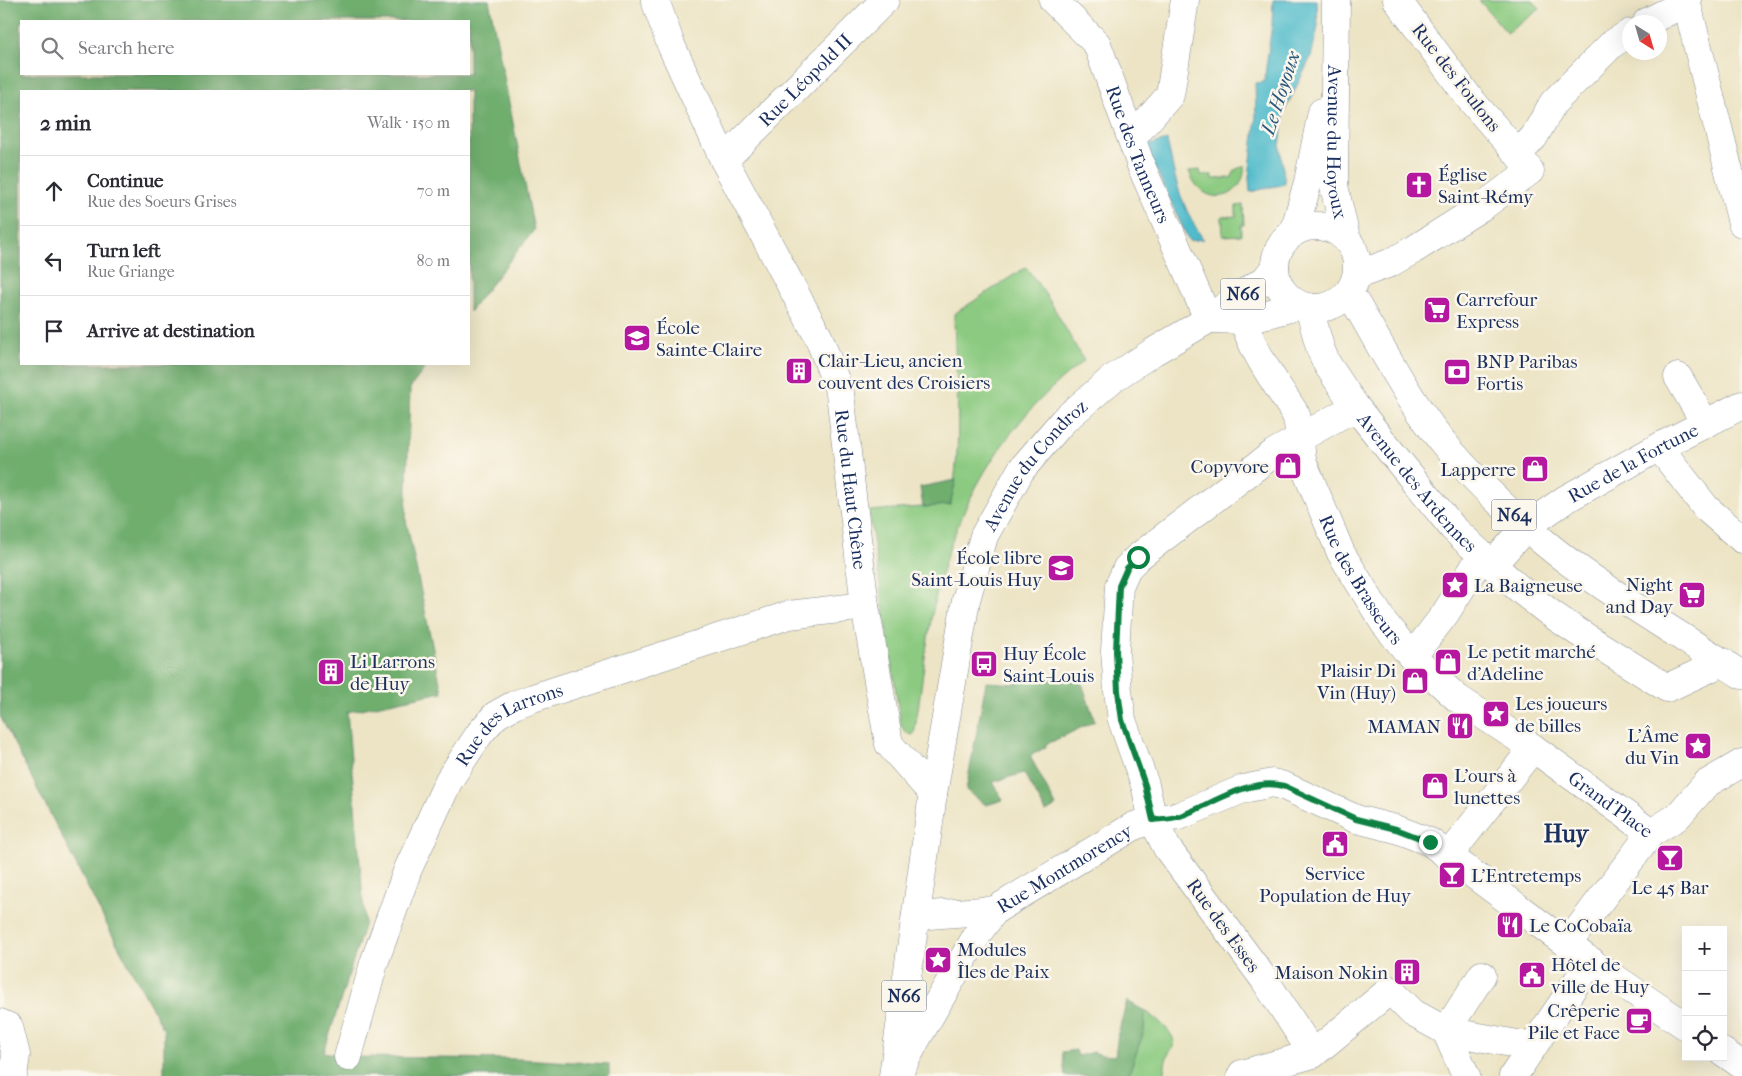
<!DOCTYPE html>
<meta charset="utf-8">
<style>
:root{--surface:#fff;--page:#f7f7f7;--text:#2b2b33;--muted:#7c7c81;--line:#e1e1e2}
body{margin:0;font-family:"IM FELL French Canon",serif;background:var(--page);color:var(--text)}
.controls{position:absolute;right:15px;bottom:15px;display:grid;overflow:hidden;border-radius:0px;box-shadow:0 5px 20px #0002}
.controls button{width:45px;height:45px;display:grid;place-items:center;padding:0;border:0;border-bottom:1px solid var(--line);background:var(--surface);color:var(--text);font:25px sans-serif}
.compass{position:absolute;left:1622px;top:15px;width:45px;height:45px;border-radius:50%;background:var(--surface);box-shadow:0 5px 20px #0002;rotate:143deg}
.stop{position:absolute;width:15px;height:15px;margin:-11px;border:4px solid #0b8043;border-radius:50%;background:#fff}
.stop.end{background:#0b8043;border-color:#fff;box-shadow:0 1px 5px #0008}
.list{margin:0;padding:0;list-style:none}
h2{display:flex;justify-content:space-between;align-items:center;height:65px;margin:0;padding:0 20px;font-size:21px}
h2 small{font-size:16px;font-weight:400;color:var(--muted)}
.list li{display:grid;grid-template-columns:32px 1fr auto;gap:15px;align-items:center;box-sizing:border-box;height:70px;padding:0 20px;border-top:1px solid var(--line)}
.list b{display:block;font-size:19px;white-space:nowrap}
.list p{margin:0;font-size:16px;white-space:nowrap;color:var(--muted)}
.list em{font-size:16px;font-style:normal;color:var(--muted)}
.icon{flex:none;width:28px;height:28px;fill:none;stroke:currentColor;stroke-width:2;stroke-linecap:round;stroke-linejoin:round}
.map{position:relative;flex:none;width:1742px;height:1076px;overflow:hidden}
.search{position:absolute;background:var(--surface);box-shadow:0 5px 20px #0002;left:20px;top:20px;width:450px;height:55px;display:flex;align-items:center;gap:12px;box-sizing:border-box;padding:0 18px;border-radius:0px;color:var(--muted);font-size:19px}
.panel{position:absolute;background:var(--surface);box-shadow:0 5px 20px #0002;left:20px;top:90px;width:450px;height:275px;border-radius:0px}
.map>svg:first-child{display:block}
</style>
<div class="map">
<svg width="1742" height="1076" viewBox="0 0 1742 1076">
<rect width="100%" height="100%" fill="#fbf7ec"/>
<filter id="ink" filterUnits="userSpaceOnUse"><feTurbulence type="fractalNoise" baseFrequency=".02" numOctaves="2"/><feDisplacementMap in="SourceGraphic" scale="10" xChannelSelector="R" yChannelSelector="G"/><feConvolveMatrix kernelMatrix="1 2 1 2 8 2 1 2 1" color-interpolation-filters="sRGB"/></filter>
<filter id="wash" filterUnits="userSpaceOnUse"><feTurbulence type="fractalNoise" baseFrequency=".0096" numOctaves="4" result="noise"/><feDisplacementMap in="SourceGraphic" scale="20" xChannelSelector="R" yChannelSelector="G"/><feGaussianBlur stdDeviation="1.12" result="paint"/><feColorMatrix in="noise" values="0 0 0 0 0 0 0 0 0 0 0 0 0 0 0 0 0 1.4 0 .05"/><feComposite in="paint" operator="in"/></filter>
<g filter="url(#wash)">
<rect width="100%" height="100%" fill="#ece4c4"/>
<!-- green -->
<g fill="#8bca80" stroke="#537c6f">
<path d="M1479,0H1533L1540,9L1507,33Z"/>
<path d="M1245,166C1244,171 1244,177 1241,182C1239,187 1233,193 1227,195C1208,201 1195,188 1189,171L1200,170L1201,175H1212L1213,179L1231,178L1236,169Z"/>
<path d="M1243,205L1244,225H1241V235L1223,236L1222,217L1236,216V206Z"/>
<path d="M1026,267L1050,301L1084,361C1012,415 963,492 940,579C927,628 923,679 915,729L913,735C906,734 904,731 901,725L869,511L950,505C964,442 955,378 954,314Z"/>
<path d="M1145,1011C1154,1016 1178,1035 1174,1047C1173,1049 1170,1051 1169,1053C1165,1059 1165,1069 1163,1076H1128L1144,1031Z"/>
</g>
<!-- forest -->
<g fill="#70ae6e" stroke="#466e66" fill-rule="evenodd">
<path d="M0,0H489L534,230L469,312V91H21V364H428L410,388L406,520L442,692L347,712L365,923L324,1052L348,1057L519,1059L609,1064V1076H164V1030L110,931L0,716ZM21,21H469V74H21Z"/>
<path d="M956,480L950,505L923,507L920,487Z"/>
<path d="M1018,679L1081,681L1095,721L1045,745L1046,747L1030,756L1056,806L1046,812L1024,773L993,782L1003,800L986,805L966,790L986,682L1018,684Z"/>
<path d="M1127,1001L1145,1011L1144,1031L1128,1076H1065L1062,1052L1076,1050L1078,1056L1093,1052L1102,1055L1115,1056L1118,1033Z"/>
</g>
<!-- water -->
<g fill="#50bbcb" stroke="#367594">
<path d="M1273,0H1317L1318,27L1311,57L1284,112L1280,147L1285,184L1250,192L1249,177L1256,117L1255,83L1264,82L1272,24Z"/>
<path d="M1167,140C1175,180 1180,204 1203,239L1189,241L1145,146Z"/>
</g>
</g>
<g filter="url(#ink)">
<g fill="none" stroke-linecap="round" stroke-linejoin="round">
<!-- minor casing -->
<g stroke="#848a91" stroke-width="29">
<g id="minor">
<path id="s1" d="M655,0L671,45L724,160L819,338L840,393L865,606L889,744L933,794"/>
<path id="s2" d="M1053,0L1097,44L1142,168L1205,312L1209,319"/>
<path d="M1686,0L1742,223"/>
<path d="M1647,22L1687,2"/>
<path d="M1132,138L1170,95L1185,0"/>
<path d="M1518,154L1534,137L1553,103L1612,44L1630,33"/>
<path id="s3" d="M724,160L885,0"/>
<path d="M1357,275L1390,263L1413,250L1486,204L1530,171L1518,154L1470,99L1397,0"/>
<path id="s4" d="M1309,307L1320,348L1327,364L1355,406L1387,447L1453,528L1492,565L1523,592L1550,613L1578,632L1667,688L1723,662"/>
<path id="s5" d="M1244,320C1252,353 1279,387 1296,415C1301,431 1299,447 1303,463L1341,553L1384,623L1412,657L1457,698L1533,748L1651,833"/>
<path d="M1678,377L1705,423"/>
<path d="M1659,447L1706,508L1742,539"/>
<path id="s6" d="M1492,565L1527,526L1566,499L1659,447L1742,405"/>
<path d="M1412,657L1445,614L1482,555"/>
<path d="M1449,855L1533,748"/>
<path id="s7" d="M916,916L995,910L1134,826L1153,820L1179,816L1243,789L1273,783L1284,786L1356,819L1396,829L1430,842L1595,965L1686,1026"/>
<path d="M1568,943L1651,833L1677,817L1706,784L1742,763"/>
<path d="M0,1023L9,1027L16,1055L13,1076"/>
<path d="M1723,1052L1742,1065"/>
<path d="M1313,1054L1264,979L1167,848L1153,820L1145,785L1122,720L1118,691L1115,651L1119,586L1127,568L1138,557L1274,453L1346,412L1355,406"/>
<path id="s8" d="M348,1057L374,963L408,869L449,780L480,733L496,715L514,705L533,698L789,615L865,606"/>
<path d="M897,1076L916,1040L980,930L995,910"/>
<path d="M1241,1076L1242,1074L1313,1054L1390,990L1413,1013L1446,1031L1533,1047"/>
<path d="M1466,1076L1446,1031L1482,975"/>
<path d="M1513,1076L1591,961"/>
</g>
</g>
<!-- major casing -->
<g stroke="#848a91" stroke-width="29">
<g id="major">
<path id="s9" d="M1336,0L1334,186L1346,238"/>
<circle cx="1316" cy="267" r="41"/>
<path d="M1294,232L1308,182L1322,112"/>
<path d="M1347,294L1355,302C1385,353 1412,407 1451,452C1487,493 1538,541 1583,572C1634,608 1689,641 1742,675"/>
<path d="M1209,319L1244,320L1290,308L1294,303"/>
<path id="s10" d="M893,1076L933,794L966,600L984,536L1021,470L1063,421L1112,379L1153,352L1209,319L1242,294L1265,280L1275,267"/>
</g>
</g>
<!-- minor -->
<use href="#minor" stroke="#fff" stroke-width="28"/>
<!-- major -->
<use href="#major" stroke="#fff" stroke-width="28"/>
</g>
</g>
<g fill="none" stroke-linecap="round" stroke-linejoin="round" filter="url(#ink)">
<!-- route -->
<path stroke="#0b8043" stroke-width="6" d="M1138,557L1127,568L1119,586L1116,651L1118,691L1122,720L1145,785L1153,820C1161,819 1172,819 1180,816C1212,805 1248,777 1284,786L1356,819L1396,829L1430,842"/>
</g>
<!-- icons -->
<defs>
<g id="church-square" transform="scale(1.4375)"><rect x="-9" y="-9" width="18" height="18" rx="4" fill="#b5179e" stroke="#fbf7ec"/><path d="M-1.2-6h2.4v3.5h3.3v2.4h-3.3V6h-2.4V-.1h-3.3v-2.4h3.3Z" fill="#fff"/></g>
<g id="supermarket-square" transform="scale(1.4375)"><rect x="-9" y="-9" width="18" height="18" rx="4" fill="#b5179e" stroke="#fbf7ec"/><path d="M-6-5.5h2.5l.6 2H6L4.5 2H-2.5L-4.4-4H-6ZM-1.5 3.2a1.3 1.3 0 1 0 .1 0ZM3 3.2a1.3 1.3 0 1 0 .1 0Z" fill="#fff"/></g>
<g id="school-square" transform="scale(1.4375)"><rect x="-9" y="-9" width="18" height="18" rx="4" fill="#b5179e" stroke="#fbf7ec"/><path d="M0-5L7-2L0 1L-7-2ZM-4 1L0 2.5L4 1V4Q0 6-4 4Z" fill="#fff"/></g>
<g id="building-square" transform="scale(1.4375)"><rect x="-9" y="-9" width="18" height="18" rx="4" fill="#b5179e" stroke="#fbf7ec"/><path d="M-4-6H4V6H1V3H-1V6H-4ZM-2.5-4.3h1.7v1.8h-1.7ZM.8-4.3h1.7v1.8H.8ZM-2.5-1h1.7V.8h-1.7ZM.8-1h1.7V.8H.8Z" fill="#fff"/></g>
<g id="bank-square" transform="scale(1.4375)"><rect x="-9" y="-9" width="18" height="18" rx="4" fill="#b5179e" stroke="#fbf7ec"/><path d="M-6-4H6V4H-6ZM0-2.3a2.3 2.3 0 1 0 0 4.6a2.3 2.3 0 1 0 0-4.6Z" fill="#fff"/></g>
<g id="shop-square" transform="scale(1.4375)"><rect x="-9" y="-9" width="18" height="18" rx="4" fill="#b5179e" stroke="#fbf7ec"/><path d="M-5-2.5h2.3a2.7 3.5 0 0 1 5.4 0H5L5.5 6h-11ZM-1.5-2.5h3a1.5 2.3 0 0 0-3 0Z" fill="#fff"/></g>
<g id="sight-square" transform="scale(1.4375)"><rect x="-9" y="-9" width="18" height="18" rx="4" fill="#b5179e" stroke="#fbf7ec"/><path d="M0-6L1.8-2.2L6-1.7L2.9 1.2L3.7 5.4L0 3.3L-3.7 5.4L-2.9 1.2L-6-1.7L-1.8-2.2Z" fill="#fff"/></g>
<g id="bus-square" transform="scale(1.4375)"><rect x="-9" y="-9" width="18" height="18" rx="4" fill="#b5179e" stroke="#fbf7ec"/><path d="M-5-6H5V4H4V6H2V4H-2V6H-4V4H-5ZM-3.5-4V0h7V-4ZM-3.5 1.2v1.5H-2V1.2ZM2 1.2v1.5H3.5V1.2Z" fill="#fff"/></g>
<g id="restaurant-square" transform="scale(1.4375)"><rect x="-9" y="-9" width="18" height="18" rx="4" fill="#b5179e" stroke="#fbf7ec"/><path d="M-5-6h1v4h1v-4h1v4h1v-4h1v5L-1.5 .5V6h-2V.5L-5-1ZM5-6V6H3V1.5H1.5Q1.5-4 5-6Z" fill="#fff"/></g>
<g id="civic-square" transform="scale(1.4375)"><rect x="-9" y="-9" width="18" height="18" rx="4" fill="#b5179e" stroke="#fbf7ec"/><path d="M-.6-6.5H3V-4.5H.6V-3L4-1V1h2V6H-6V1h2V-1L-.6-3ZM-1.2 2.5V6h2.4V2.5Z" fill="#fff"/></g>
<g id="bar-square" transform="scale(1.4375)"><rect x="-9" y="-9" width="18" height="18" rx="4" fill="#b5179e" stroke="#fbf7ec"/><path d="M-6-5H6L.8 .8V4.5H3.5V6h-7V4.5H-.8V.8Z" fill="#fff"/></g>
<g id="cafe-square" transform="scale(1.4375)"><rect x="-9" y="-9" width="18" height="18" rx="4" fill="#b5179e" stroke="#fbf7ec"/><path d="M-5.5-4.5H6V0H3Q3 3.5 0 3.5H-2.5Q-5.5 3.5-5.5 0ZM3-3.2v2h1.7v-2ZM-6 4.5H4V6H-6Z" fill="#fff"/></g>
</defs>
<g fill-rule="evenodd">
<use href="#church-square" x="1419" y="185"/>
<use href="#supermarket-square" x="1437" y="310"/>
<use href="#school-square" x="637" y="338"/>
<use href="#building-square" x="799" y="371"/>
<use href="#bank-square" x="1457" y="372"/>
<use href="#shop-square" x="1288" y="466"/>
<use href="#shop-square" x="1535" y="469"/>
<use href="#school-square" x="1061" y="568"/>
<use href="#sight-square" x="1455" y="585"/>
<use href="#supermarket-square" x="1692" y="595"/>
<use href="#shop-square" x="1448" y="662"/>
<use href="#bus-square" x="984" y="664"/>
<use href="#building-square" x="331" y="672"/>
<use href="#shop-square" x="1415" y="681"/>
<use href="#sight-square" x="1496" y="714"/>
<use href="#restaurant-square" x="1460" y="726"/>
<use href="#sight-square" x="1698" y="746"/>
<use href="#shop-square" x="1435" y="786"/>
<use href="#civic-square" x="1335" y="844"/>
<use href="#bar-square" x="1670" y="858"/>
<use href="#bar-square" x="1452" y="875"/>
<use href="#restaurant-square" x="1510" y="925"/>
<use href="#sight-square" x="938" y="960"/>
<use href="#building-square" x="1407" y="972"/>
<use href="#civic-square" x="1532" y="975"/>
<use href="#cafe-square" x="1639" y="1021"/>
</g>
<g text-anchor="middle" stroke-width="5" stroke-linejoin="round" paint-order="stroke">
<!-- shield labels -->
<g fill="#fbf7ec" stroke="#5e6b89" stroke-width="1">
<rect x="1220.5" y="278.5" width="45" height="31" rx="4"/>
<rect x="1491.5" y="499.5" width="45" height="31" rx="4"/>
<rect x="881.5" y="980.5" width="45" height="31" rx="4"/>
</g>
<g font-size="18" font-weight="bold" fill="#1b2f5e">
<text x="1243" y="300">N66</text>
<text x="1514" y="521">N64</text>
<text x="904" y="1002">N66</text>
</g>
<!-- street labels -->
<g font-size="19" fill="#1b2f5e" stroke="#fbf7ec">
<text transform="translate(1457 77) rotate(52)" y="7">Rue des Foulons</text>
<text dy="7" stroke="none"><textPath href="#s3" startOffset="114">Rue Léopold II</textPath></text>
<text dy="7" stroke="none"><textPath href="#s9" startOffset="142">Avenue du Hoyoux</textPath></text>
<text dy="7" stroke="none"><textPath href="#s2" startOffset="180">Rue des Tanneurs</textPath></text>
<text dy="7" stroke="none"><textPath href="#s6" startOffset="176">Rue de la Fortune</textPath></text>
<text dy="7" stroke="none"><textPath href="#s10" startOffset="636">Avenue du Condroz</textPath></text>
<text dy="7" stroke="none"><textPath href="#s4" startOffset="209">Avenue des Ardennes</textPath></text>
<text dy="7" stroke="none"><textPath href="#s1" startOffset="532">Rue du Haut Chêne</textPath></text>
<text dy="7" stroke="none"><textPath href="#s5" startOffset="288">Rue des Brasseurs</textPath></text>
<text dy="7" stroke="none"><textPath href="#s8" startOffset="381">Rue des Larrons</textPath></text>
<text dy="7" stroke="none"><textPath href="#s5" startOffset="629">Grand'Place</textPath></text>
<text dy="7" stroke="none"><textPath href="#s7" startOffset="160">Rue Montmorency</textPath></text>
<text transform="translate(1224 925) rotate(54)" y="7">Rue des Esses</text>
</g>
<!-- poi labels -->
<g font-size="19" fill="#1b2f5e" stroke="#fbf7ec" text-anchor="start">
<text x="1438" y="181">Église<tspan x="1438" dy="22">Saint-Rémy</tspan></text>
<text x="1456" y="306">Carrefour<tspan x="1456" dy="22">Express</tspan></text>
<text x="656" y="334">École<tspan x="656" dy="22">Sainte-Claire</tspan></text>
<text x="818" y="367">Clair-Lieu, ancien<tspan x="818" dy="22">couvent des Croisiers</tspan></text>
<text x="1476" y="368">BNP Paribas<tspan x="1476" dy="22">Fortis</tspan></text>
<text x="1269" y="473" text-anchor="end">Copyvore</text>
<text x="1516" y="476" text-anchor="end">Lapperre</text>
<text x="1042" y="564" text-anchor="end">École libre<tspan x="1042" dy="22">Saint-Louis Huy</tspan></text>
<text x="1673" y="591" text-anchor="end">Night<tspan x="1673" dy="22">and Day</tspan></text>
<text x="1474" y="592">La Baigneuse</text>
<text x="1467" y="658">Le petit marché<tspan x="1467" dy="22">d'Adeline</tspan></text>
<text x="1003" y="660">Huy École<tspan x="1003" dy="22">Saint-Louis</tspan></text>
<text x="350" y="668">Li Larrons<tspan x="350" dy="22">de Huy</tspan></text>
<text x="1396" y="677" text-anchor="end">Plaisir Di<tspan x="1396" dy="22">Vin (Huy)</tspan></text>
<text x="1515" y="710">Les joueurs<tspan x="1515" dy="22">de billes</tspan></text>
<text x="1441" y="733" text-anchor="end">MAMAN</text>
<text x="1679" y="742" text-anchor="end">L'Âme<tspan x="1679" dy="22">du Vin</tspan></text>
<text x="1454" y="782">L'ours à<tspan x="1454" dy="22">lunettes</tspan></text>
<text x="1335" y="880" text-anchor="middle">Service<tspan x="1335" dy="22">Population de Huy</tspan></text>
<text x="1471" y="882">L'Entretemps</text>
<text x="1670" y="894" text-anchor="middle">Le 45 Bar</text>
<text x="1529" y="932">Le CoCobaïa</text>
<text x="957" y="956">Modules<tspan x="957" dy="22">Îles de Paix</tspan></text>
<text x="1551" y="971">Hôtel de<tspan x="1551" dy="22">ville de Huy</tspan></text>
<text x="1388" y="979" text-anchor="end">Maison Nokin</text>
<text x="1620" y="1017" text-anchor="end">Crêperie<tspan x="1620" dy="22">Pile et Face</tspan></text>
</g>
<!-- water labels -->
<g font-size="20" font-style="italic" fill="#2b597f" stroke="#fbf7ec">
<text transform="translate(1280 93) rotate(-72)" y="7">Le Hoyoux</text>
</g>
<!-- district labels -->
<g font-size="24" font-weight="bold" fill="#1b2f5e" stroke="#fbf7ec">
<text x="1566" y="842">Huy</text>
</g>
</g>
</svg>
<div class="controls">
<button>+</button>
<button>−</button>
<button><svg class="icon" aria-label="locate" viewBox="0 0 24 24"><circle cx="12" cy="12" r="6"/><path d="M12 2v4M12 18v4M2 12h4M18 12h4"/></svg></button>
</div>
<svg class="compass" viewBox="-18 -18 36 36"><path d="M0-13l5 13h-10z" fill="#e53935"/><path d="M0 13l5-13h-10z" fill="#7c7c81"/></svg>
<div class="stop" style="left:1138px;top:557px"></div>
<div class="stop end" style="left:1430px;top:842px"></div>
<div class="search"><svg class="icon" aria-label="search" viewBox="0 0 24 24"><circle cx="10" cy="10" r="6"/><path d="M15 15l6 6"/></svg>Search here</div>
<section class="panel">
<h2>2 min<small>Walk · 150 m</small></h2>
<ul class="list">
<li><svg class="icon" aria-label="ahead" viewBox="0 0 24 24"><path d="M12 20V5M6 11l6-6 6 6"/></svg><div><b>Continue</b><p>Rue des Soeurs Grises</p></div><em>70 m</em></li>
<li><svg class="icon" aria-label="left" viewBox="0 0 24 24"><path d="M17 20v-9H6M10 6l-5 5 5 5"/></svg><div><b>Turn left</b><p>Rue Griange</p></div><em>80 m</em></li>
<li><svg class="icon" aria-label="arrive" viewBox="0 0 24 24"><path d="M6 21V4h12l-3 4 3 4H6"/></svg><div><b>Arrive at destination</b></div></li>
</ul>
</section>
</div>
